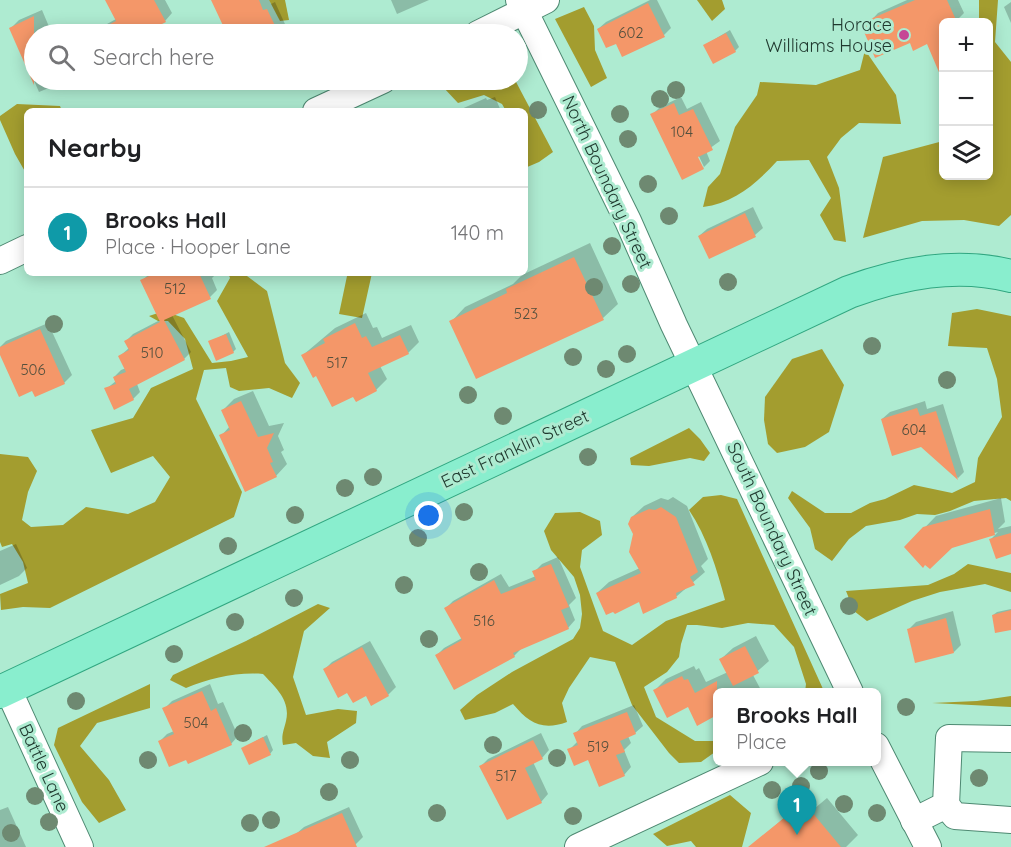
<!DOCTYPE html>
<meta charset="utf-8">
<style>
:root{--surface:#fff;--page:#f6f6f6;--text:#202124;--muted:#757577;--line:#e0e0e0;--accent:#1a73e8}
body{margin:0;font-family:Quicksand,sans-serif;background:var(--page);color:var(--text)}
.controls{position:absolute;right:18px;top:18px;display:grid;overflow:hidden;border-radius:9px;box-shadow:0 3px 15px #0003}
.controls button{width:54px;height:54px;display:grid;place-items:center;padding:0;border:0;border-bottom:2px solid var(--line);background:var(--surface);color:var(--text);font:30px sans-serif}
.you{position:absolute;left:429px;top:516px;width:21px;height:21px;margin:-15px;border:4px solid #fff;border-radius:50%;background:#1a73e8;box-shadow:0 0 0 9px #1a73e833}
.badge{display:grid;place-items:center;width:39px;height:39px;border-radius:50%;background:var(--accent);color:#fff;font-size:20px;font-weight:700}
.pin{position:absolute;translate:-50% -50px;filter:drop-shadow(0 2px 3px #0008)}
.pin::after{content:'';position:absolute;top:32px;width:21px;height:18px;background:inherit;clip-path:polygon(0 0,100% 0,50% 100%)}
.popup{position:absolute;left:713px;top:688px;width:168px;height:78px;box-sizing:border-box;display:grid;place-content:center;border-radius:9px;background:var(--surface);filter:drop-shadow(0 2px 4px #0005);font-size:20px;white-space:nowrap;color:var(--muted)}
.popup b{font-size:22px;color:var(--text)}
.popup::after{content:'';position:absolute;left:50%;top:100%;margin-left:-12px;border:12px solid transparent;border-top-color:var(--surface)}
.list{margin:0;padding:0;list-style:none}
h2{display:flex;justify-content:space-between;align-items:center;height:78px;margin:0;padding:0 24px;font-size:26px}
h2 small{font-size:20px;font-weight:400;color:var(--muted)}
.list li{display:grid;grid-template-columns:39px 1fr auto;gap:18px;align-items:center;box-sizing:border-box;height:90px;padding:0 24px;border-top:2px solid var(--line)}
.list b{display:block;font-size:22px;white-space:nowrap}
.list p{margin:0;font-size:20px;white-space:nowrap;color:var(--muted)}
.list em{font-size:20px;font-style:normal;color:var(--muted)}
.icon{flex:none;width:33px;height:33px;fill:none;stroke:currentColor;stroke-width:2;stroke-linecap:round;stroke-linejoin:round}
.map{position:relative;flex:none;width:1011px;height:847px;overflow:hidden}
.search{position:absolute;background:var(--surface);box-shadow:0 3px 15px #0003;left:24px;top:24px;width:504px;height:66px;display:flex;align-items:center;gap:15px;box-sizing:border-box;padding:0 21px;border-radius:33px;color:var(--muted);font-size:22px}
.panel{position:absolute;background:var(--surface);box-shadow:0 3px 15px #0003;left:24px;top:108px;width:504px;height:168px;border-radius:9px}
.map>svg:first-child{display:block}
</style>
<div class="map">
<svg width="1011" height="847" viewBox="0 0 1011 847">
<rect width="100%" height="100%" fill="#aeebd1"/>
<!-- forest -->
<g fill="#a39d2f">
<path d="M269,0H285L289,20L280,21Z"/>
<path d="M697,0H722L725,9L712,21Z"/>
<path d="M979,0H998L995,42L1011,62V215L999,226L964,220L922,221L863,238L883,157L943,141L944,176H988V22H979Z"/>
<path d="M584,7L594,26L595,50L607,78L591,87L555,19Z"/>
<path d="M865,50L896,95L901,124L859,123L841,138L827,157L839,188L846,242L834,240L820,215L831,198L809,160L777,161C756,184 734,203 703,207L708,187L720,174L735,127L757,95L760,82L816,85L860,70Z"/>
<path d="M454,80H515L553,152L539,162L525,168V111H506L502,104L484,95L458,103L443,87Z"/>
<path d="M17,104L60,106L62,111H27V175L15,154L0,120V116Z"/>
<path d="M228,273H243L267,291L285,363L300,383L292,398L269,388L239,391L230,387L226,368L204,370L196,399L242,492L234,517L50,608L23,607L1,610L0,594L28,583L23,562L12,544L2,547L0,542V454L28,457L37,471L28,492L22,520L31,527L63,525L86,507L128,514L155,502L170,477L153,456L111,473L91,430L133,418L151,388L193,369L185,339L168,321H158L149,316L164,311L184,318L212,363L231,361L248,357L217,301L230,278Z"/>
<path d="M346,273H372L362,318L339,314L347,276Z"/>
<path d="M977,309L1011,316V501L1006,498L974,501L950,511L935,515L917,514L900,520L866,526L849,539L832,561L815,549L810,528L788,498L792,491L825,513H851L870,503L885,499L914,485L952,493L975,482L978,458L1002,417L997,379L987,348L948,346L952,313Z"/>
<path d="M822,349L844,385L829,432L805,447L777,453L768,444L764,420L765,397L792,359Z"/>
<path d="M689,428L700,439L710,453L704,461L690,458L649,466L631,465L630,458Z"/>
<path d="M721,495L737,499L823,689L822,692H805L806,684L794,647L774,625L748,623L722,628L697,625H687L681,644L679,657L667,672L644,687L656,717L695,741H716L715,752L701,762L679,763L669,753L632,705L615,662L590,657L569,688L562,703L567,722C542,731 529,723 513,704L495,713L465,720L460,710L477,695L512,672L573,639L580,628L582,614L580,595L574,577L551,550L544,531L555,513L580,512L600,521L602,535L582,550L580,567L603,631L632,645L666,621L725,600C717,569 707,537 689,510L703,497Z"/>
<path d="M968,564L1011,573V592L985,584L940,592L912,601L867,621L854,611L846,591L928,585L954,574Z"/>
<path d="M318,604L330,608L304,631L293,677L306,715L338,709L357,711L356,723L327,742L330,758L313,756L296,743L283,745C281,735 284,730 286,721C291,700 275,687 263,674C236,672 211,678 186,688L170,680L173,675L246,641Z"/>
<path d="M150,684V708L97,723L80,746L109,780L126,810L99,823L82,802L54,745L58,728Z"/>
<path d="M1011,696V707L932,703L977,701Z"/>
<path d="M730,795L751,813L742,847H696L691,841L667,846L653,834Z"/>
</g>
<!-- shadow -->
<g fill="#0003">
<path d="M111,0H165L172,13L165,21L139,34H101L99,31L107,24L116,19Z"/>
<path d="M214,0H269L271,4L275,2L289,33L287,34H228Z"/>
<path d="M391,0H429L397,14Z"/>
<path d="M650,0H657L671,28L664,35L616,42L598,29L606,22Z"/>
<path d="M907,0H958L964,13L955,22H944L928,42L911,41L864,28L878,13Z"/>
<path d="M1011,2V23L1004,7Z"/>
<path d="M42,10L50,29L61,25L65,34H34V80H68L39,92L11,28L19,20Z"/>
<path d="M730,30L739,47L735,51L705,45Z"/>
<path d="M495,97L501,111H457L486,98L487,100Z"/>
<path d="M681,97L687,109L701,102L720,141L706,151L710,161L704,167L696,150L693,151L701,167H704L683,178L652,115L660,107Z"/>
<path d="M753,207L763,228L755,235L710,257L699,236L707,229Z"/>
<path d="M590,243L618,304L603,318L451,322L465,307L513,284L522,275Z"/>
<path d="M150,273H217L212,278L217,290L210,297L172,315L191,352L184,359L137,384L140,392L133,399L106,389L116,381L114,377L121,370L126,368L120,356L129,348L126,341L133,334L160,320L142,281Z"/>
<path d="M366,313L373,328L377,327L382,338L411,325L419,342L408,353L380,366L387,379L376,390L354,395L317,374L303,355L335,328Z"/>
<path d="M48,323L72,375L64,383L0,351V347L6,341Z"/>
<path d="M229,332L236,349L233,352L210,342Z"/>
<path d="M253,391L269,426L284,423L278,436L284,450L281,452L287,464L276,476L221,436L230,426L223,410L234,399Z"/>
<path d="M925,401L927,409L943,404L964,472L958,478L921,445L882,419L890,412Z"/>
<path d="M673,497L687,506L708,559L701,566L705,572L677,596L640,600L597,593L609,582L640,568L632,517L644,506L661,498L668,500Z"/>
<path d="M1001,498L1005,522L998,529L1011,526V553L991,539L998,532L951,546L906,547L936,516Z"/>
<path d="M16,544L27,568L19,576L0,585V551Z"/>
<path d="M558,557L576,598L569,605L575,620L568,628L522,648L514,656L437,655L444,648L462,638L446,608L453,601L501,574L509,587L536,576L534,572L542,564Z"/>
<path d="M1011,609V628L993,615L997,612Z"/>
<path d="M953,611L961,645L954,652L909,629L916,622Z"/>
<path d="M756,636L769,661L753,675L762,692H718V714L697,724L688,705L655,690L666,679L694,666L696,670L699,668L706,682L728,672L721,659L733,648Z"/>
<path d="M370,641L396,687L388,695L348,691L325,669L332,662Z"/>
<path d="M210,684L218,704L223,702L238,736L231,744L187,758L160,741L167,734L174,731L164,709L172,701Z"/>
<path d="M634,705L643,726L635,733L628,736L631,743L624,750L631,767L624,775L569,750L578,741L575,734L582,726Z"/>
<path d="M541,733L549,750L542,758L533,762L548,794L541,802L481,766L488,759Z"/>
<path d="M267,735L273,750L270,754L243,748Z"/>
<path d="M827,798L858,835L846,847H758L755,843L800,804L808,814Z"/>
<path d="M8,807L26,847H0V810Z"/>
<path d="M349,807L363,837L355,845L350,847H302L296,834L304,827Z"/>
</g>
<!-- building -->
<g fill="#f49769">
<path d="M105,0H154L166,22L142,34H91L116,21Z"/>
<path d="M211,0H259L263,10L267,9L279,34H227Z"/>
<path d="M915,0H947L957,22H944V84L927,44L913,51L910,43L875,58L862,27L870,24L868,20Z"/>
<path d="M648,3L665,37L622,57L616,44L606,48L597,29Z"/>
<path d="M34,16V85L9,28Z"/>
<path d="M726,33L736,52L713,64L703,45Z"/>
<path d="M674,103L679,115L693,109L713,150L698,157L704,169L682,180L650,114Z"/>
<path d="M745,213L756,237L709,259L698,236Z"/>
<path d="M574,257L604,320L476,379L449,321L507,293L506,289Z"/>
<path d="M156,273H199L211,299L164,320L185,360L129,389L134,400L114,410L104,388L116,384L113,377L126,372L118,356L129,350L124,341L160,322L140,280Z"/>
<path d="M355,323L362,338L366,336L372,347L400,335L409,354L368,373L377,391L356,402L353,397L332,407L316,376L313,378L301,355L325,343L323,339Z"/>
<path d="M40,329L65,384L35,397L32,391L19,397L0,355V347Z"/>
<path d="M226,334L234,353L216,361L208,341Z"/>
<path d="M241,401L258,437L274,433L267,448L273,462L270,463L277,477L245,492L219,435L230,430L221,410Z"/>
<path d="M917,408L920,416L936,411L958,480L921,447L892,456L881,419Z"/>
<path d="M661,507L676,517L698,572L690,577L695,585L676,593L677,598L643,614L639,602L615,614L613,612L606,615L596,593L641,573L629,552L633,534L628,524L631,517L649,509L655,510Z"/>
<path d="M990,509L995,535L952,548L930,569L925,565L923,568L904,547L923,527Z"/>
<path d="M1011,533V554L996,559L989,539Z"/>
<path d="M551,564L569,607L561,610L569,629L513,653L515,657L454,690L435,655L462,640L444,608L494,580L501,594L536,580L532,571Z"/>
<path d="M1011,610V630L995,633L992,615Z"/>
<path d="M946,618L954,653L915,663L907,629Z"/>
<path d="M745,646L759,673L733,686L719,659Z"/>
<path d="M362,647L389,696L371,706L366,696L353,703L347,693L338,698L323,669Z"/>
<path d="M682,676L684,680L688,679L695,693L717,681V715L697,726L688,707L667,718L653,690Z"/>
<path d="M202,691L211,711L216,708L232,745L188,764L186,760L169,767L158,741L174,734L162,708Z"/>
<path d="M627,712L636,734L620,741L625,752L616,755L625,776L599,787L588,760L574,766L567,749L578,745L573,733Z"/>
<path d="M263,737L271,755L249,765L241,748Z"/>
<path d="M533,740L543,759L525,768L542,803L507,820L479,766Z"/>
<path d="M811,811L841,847H748L784,818L792,827Z"/>
<path d="M342,813L357,847H264Z"/>
</g>
<g fill="none" stroke-linecap="round" stroke-linejoin="round">
<!-- minor casing -->
<g stroke="#4e8972" stroke-width="28">
<g id="minor">
<path d="M519,0L628,221L674,325L850,692"/>
<path d="M478,34L546,0"/>
<path d="M316,111L383,80"/>
<path d="M0,261L27,248"/>
<path d="M8,689L80,847"/>
<path d="M876,746L928,847"/>
<path d="M946,805L955,816L1011,820"/>
<path d="M914,821L946,805L949,738L1011,739"/>
<path d="M578,847L760,762"/>
</g>
</g>
<!-- major casing -->
<g stroke="#31a781" stroke-width="34">
<path id="major" d="M0,692L849,292C901,273 956,262 1011,276"/>
</g>
<!-- minor -->
<use href="#minor" stroke="#fff" stroke-width="26"/>
<!-- major -->
<use href="#major" stroke="#89eece" stroke-width="32"/>
</g>
<!-- trees -->
<g fill="#6e8971">
<circle cx="676" cy="90" r="9"/>
<circle cx="660" cy="99" r="9"/>
<circle cx="538" cy="110" r="9"/>
<circle cx="620" cy="114" r="9"/>
<circle cx="628" cy="139" r="9"/>
<circle cx="648" cy="184" r="9"/>
<circle cx="669" cy="216" r="9"/>
<circle cx="612" cy="246" r="9"/>
<circle cx="728" cy="282" r="9"/>
<circle cx="631" cy="284" r="9"/>
<circle cx="594" cy="287" r="9"/>
<circle cx="54" cy="324" r="9"/>
<circle cx="872" cy="346" r="9"/>
<circle cx="627" cy="354" r="9"/>
<circle cx="573" cy="357" r="9"/>
<circle cx="606" cy="369" r="9"/>
<circle cx="947" cy="380" r="9"/>
<circle cx="468" cy="395" r="9"/>
<circle cx="503" cy="416" r="9"/>
<circle cx="588" cy="457" r="9"/>
<circle cx="373" cy="477" r="9"/>
<circle cx="345" cy="488" r="9"/>
<circle cx="464" cy="512" r="9"/>
<circle cx="295" cy="515" r="9"/>
<circle cx="418" cy="538" r="9"/>
<circle cx="228" cy="546" r="9"/>
<circle cx="479" cy="572" r="9"/>
<circle cx="404" cy="585" r="9"/>
<circle cx="294" cy="598" r="9"/>
<circle cx="849" cy="606" r="9"/>
<circle cx="235" cy="622" r="9"/>
<circle cx="429" cy="639" r="9"/>
<circle cx="174" cy="654" r="9"/>
<circle cx="76" cy="701" r="9"/>
<circle cx="906" cy="707" r="9"/>
<circle cx="243" cy="733" r="9"/>
<circle cx="493" cy="745" r="9"/>
<circle cx="557" cy="758" r="9"/>
<circle cx="148" cy="760" r="9"/>
<circle cx="350" cy="760" r="9"/>
<circle cx="819" cy="771" r="9"/>
<circle cx="979" cy="778" r="9"/>
<circle cx="801" cy="786" r="9"/>
<circle cx="772" cy="790" r="9"/>
<circle cx="329" cy="792" r="9"/>
<circle cx="35" cy="796" r="9"/>
<circle cx="844" cy="804" r="9"/>
<circle cx="437" cy="813" r="9"/>
<circle cx="877" cy="813" r="9"/>
<circle cx="573" cy="816" r="9"/>
<circle cx="271" cy="820" r="9"/>
<circle cx="49" cy="822" r="9"/>
<circle cx="250" cy="823" r="9"/>
<circle cx="11" cy="833" r="9"/>
</g>
<!-- markers -->
<circle fill="#c64895" stroke="#aeebd1" stroke-width="2" cx="904" cy="35" r="6"/>
<g text-anchor="middle" stroke-width="6" stroke-linejoin="round" paint-order="stroke">
<!-- number labels -->
<g font-size="15" fill="#54503d">
<text x="631" y="38">602</text>
<text x="682" y="137">104</text>
<text x="175" y="294">512</text>
<text x="526" y="319">523</text>
<text x="152" y="358">510</text>
<text x="337" y="368">517</text>
<text x="33" y="375">506</text>
<text x="914" y="435">604</text>
<text x="484" y="626">516</text>
<text x="196" y="728">504</text>
<text x="598" y="752">519</text>
<text x="506" y="781">517</text>
</g>
<!-- poi labels -->
<g font-size="18" fill="#1f382e" stroke="#aeebd1" text-anchor="end">
<text x="892" y="31">Horace<tspan x="892" dy="21">Williams House</tspan></text>
</g>
<!-- street labels -->
<g font-size="18" fill="#1f382e" stroke="#aeebd1">
<text transform="translate(607 182) rotate(65)" y="6">North Boundary Street</text>
<text transform="translate(515 449) rotate(-25)" y="6">East Franklin Street</text>
<text transform="translate(772 529) rotate(65)" y="6">South Boundary Street</text>
<text transform="translate(44 768) rotate(65)" y="6">Battle Lane</text>
</g>
</g>
</svg>
<div class="controls">
<button>+</button>
<button>−</button>
<button><svg class="icon" aria-label="layers" viewBox="0 0 24 24"><path d="M12 4l9 5-9 5-9-5zM3 14l9 5 9-5"/></svg></button>
</div>
<div class="you"></div>
<div class="pin badge" style="left:797px;top:835px;background:#0f9aa8">1</div>
<div class="popup"><b>Brooks Hall</b>Place</div>
<div class="search"><svg class="icon" aria-label="search" viewBox="0 0 24 24"><circle cx="10" cy="10" r="6"/><path d="M15 15l6 6"/></svg>Search here</div>
<section class="panel">
<h2>Nearby<small></small></h2>
<ul class="list">
<li><span class="badge" style="background:#0f9aa8">1</span><div><b>Brooks Hall</b><p>Place · Hooper Lane</p></div><em>140 m</em></li>
</ul>
</section>
</div>
